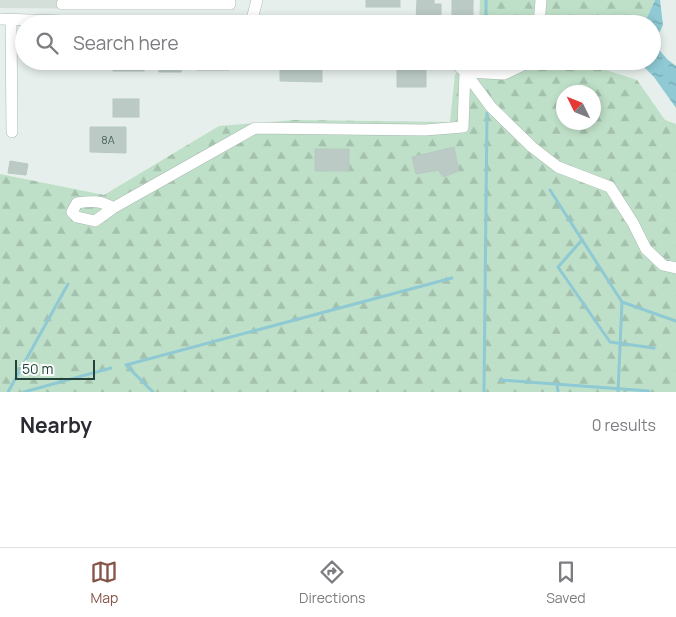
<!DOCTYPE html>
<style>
:root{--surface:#fff;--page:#f2f2f3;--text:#2b2b33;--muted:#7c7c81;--line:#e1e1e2;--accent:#855347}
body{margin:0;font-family:Manrope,sans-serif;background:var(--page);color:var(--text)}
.compass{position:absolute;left:556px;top:85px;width:45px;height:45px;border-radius:50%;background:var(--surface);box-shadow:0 2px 8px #0003;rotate:313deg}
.scale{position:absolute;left:15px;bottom:12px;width:80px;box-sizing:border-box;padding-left:5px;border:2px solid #24423a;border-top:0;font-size:14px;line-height:18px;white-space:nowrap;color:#24423a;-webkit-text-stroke:4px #f7fbf9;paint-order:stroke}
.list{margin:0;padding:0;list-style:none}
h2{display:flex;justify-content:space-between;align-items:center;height:65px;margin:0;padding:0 20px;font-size:21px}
h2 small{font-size:16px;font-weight:400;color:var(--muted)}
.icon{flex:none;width:28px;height:28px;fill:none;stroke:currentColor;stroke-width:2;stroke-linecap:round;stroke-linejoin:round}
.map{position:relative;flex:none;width:676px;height:392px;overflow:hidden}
.search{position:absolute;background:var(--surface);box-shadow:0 2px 8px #0003;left:15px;right:15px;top:15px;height:55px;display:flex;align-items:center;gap:12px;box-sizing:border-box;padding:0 18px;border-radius:28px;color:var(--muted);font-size:19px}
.sheet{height:155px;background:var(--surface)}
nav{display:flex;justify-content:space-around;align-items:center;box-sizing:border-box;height:70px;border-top:1px solid var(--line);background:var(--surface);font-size:14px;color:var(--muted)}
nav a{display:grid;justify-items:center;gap:2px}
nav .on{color:var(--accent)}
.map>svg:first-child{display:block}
</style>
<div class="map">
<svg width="676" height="392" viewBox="0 0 676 392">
<defs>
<pattern id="forest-firs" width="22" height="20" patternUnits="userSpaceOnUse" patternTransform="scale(1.25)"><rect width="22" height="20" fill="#bfe0c8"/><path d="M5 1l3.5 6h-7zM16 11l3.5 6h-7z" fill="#a4c1ad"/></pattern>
<pattern id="water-ripples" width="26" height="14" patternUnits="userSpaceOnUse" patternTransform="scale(1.25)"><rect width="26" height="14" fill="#8ec9d4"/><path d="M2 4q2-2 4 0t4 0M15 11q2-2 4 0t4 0" fill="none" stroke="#74a5ad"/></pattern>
</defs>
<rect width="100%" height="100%" fill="#e6efeb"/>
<!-- built -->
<path fill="#d4dfda" d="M0,0H235L234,10L0,8Z"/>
<!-- forest -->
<g fill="url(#forest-firs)" fill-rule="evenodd">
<path d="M480,0H655L644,24H479Z"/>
<path d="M479,61H562L563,66L603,69L637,80L665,120L676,124V392H0V174L104,195L219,126L295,120L450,122L455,74L468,68H479ZM564,92H594V122H564Z"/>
</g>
<!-- water -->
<path fill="url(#water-ripples)" d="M655,0H660L663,25L654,44L668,60L676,66V108L654,77L642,65L603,69L563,66L562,61H652V24H644Z"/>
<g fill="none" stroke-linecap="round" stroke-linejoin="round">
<!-- stream -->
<g stroke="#8ec9d4" stroke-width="3">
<path d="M486,24V0"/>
<path d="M486,64V61"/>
<path d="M550,190L622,302L618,392"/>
<path d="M582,240L558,267L610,342L654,348"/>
<path d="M622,302L676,321"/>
<path d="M500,380L649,391"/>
<path d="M557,384L558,392"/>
<path d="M8,392L68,284"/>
<path d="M24,392L111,368"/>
<path d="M153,392L126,365L452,278"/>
<path d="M484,392L487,113"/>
</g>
</g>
<!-- building -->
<g fill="#bbcac4" stroke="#b8c9c2">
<rect x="366" y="0" width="34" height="7"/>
<path d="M417,0H434V4H441V24H431V20H416Z"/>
<rect x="452" y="0" width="21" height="24"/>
<rect x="113" y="61" width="31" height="10"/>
<path d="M159,61H182L181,72H159Z"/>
<rect x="197" y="61" width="32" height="9"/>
<rect x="244" y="61" width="24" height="6"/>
<path d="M280,61H322V82L280,81Z"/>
<path d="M397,65L426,66V87H397Z"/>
<rect x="113" y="99" width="26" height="18"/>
<path d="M90,127H126V153L90,152Z"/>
<path d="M454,147L459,171L443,177L438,170L416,174L412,157Z"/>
<rect x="315" y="149" width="34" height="22"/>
<path d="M10,161L28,164L26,175L8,173Z"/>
</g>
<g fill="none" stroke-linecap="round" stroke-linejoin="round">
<!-- minor casing -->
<g stroke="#a8b8b2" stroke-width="12">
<g id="minor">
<path d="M62,4H230V0"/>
<path d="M0,19L63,21L362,22L370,24"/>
<path d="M11,20L12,132"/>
<path d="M251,23L257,0"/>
<path d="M539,24L541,0"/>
<path d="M465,72L491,107L532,147L558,167L610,187L633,223L646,249L663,265L676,268"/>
<path d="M465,72L504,74L525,64L527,61"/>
<path d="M113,208C101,200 91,201 77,203L72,212L77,217L95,221L113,208L255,128L425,130L463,127L465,72L453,61"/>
</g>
</g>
<!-- minor -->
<use href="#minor" stroke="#fff" stroke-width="11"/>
</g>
<g text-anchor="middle" stroke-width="4" stroke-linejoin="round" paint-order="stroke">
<!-- number labels -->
<g font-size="11" fill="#4a645c">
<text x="108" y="144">8A</text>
</g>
</g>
</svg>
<svg class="compass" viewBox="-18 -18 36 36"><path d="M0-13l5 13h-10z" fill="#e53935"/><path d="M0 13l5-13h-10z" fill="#7c7c81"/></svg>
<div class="scale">50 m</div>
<div class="search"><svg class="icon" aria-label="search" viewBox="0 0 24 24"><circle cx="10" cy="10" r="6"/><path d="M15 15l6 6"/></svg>Search here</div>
</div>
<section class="sheet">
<h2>Nearby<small>0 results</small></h2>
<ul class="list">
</ul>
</section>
<nav>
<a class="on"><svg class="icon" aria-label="map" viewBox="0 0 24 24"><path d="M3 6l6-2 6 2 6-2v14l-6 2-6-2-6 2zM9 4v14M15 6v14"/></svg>Map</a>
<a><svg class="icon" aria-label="directions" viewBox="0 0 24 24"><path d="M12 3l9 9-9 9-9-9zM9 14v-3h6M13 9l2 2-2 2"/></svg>Directions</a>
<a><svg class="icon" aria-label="saved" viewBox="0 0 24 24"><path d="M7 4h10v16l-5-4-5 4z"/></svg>Saved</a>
</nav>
